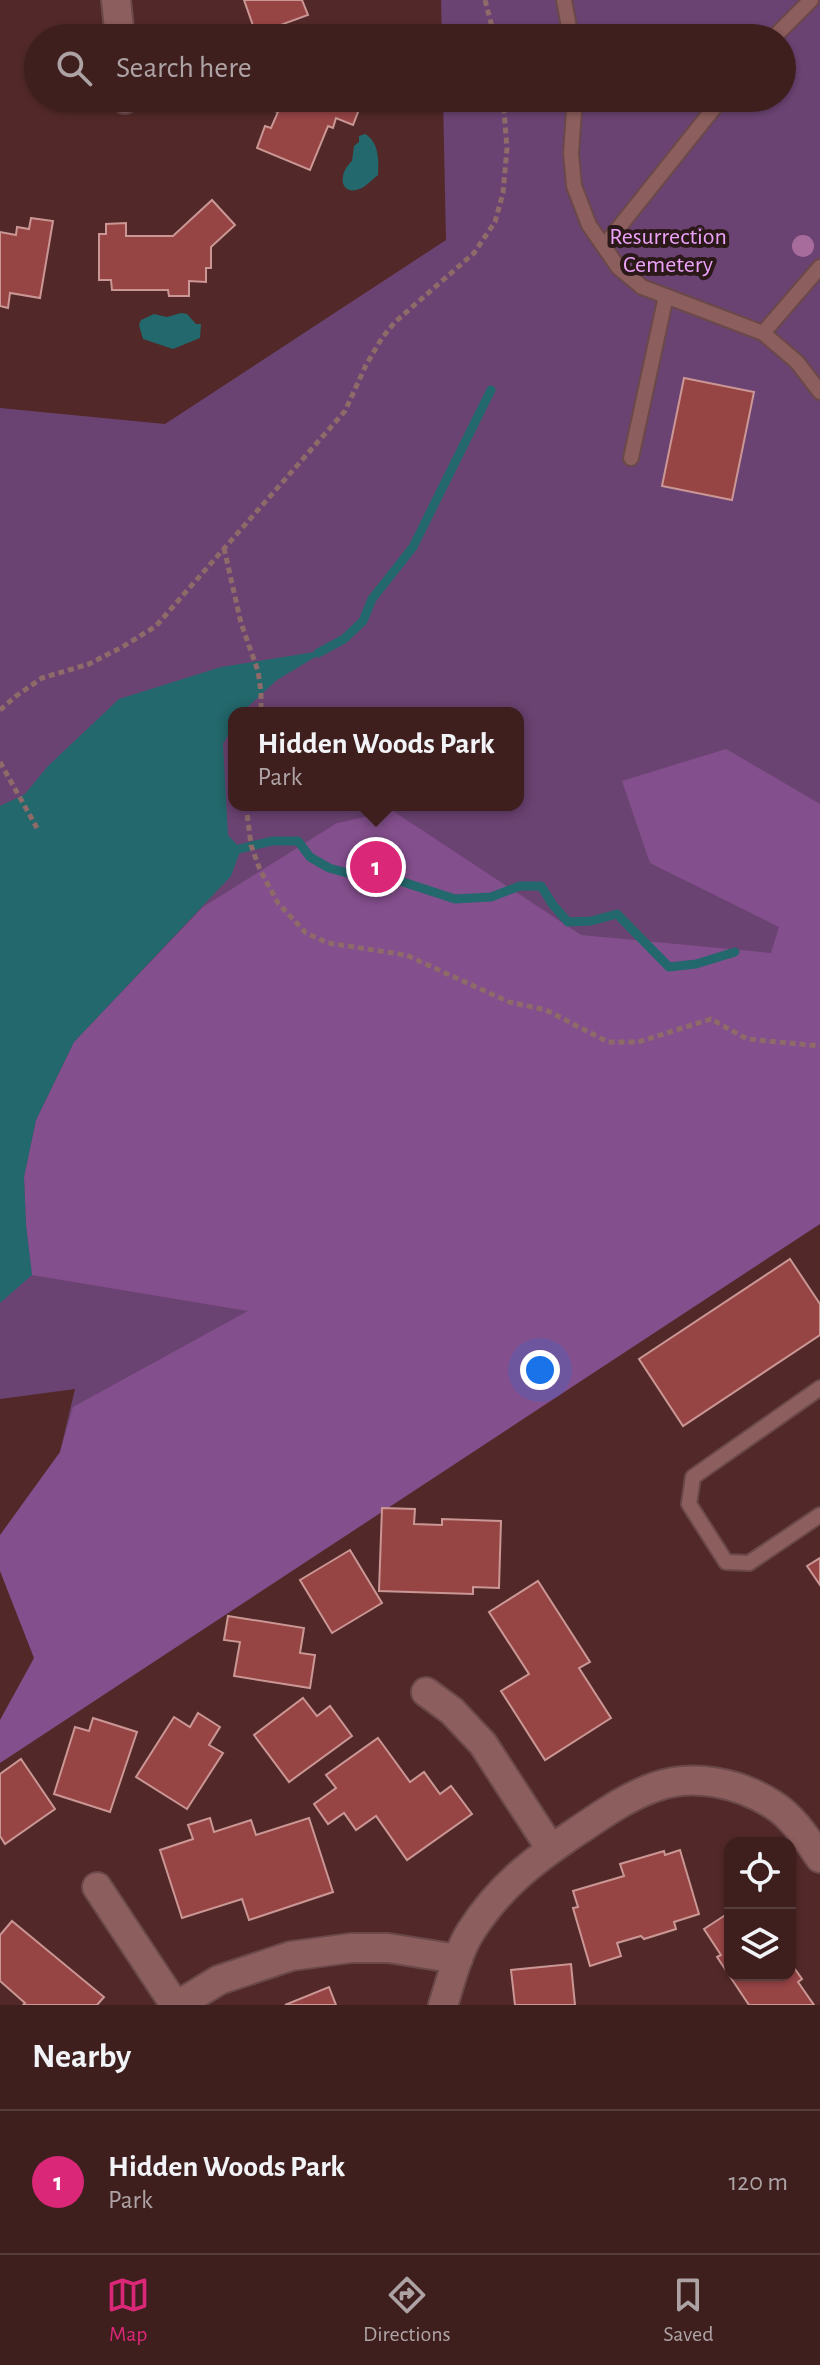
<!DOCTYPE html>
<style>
:root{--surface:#3e1f1e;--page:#492c2b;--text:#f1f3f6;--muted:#ada2a4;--line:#573d3c;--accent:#db2777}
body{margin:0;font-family:"Alegreya Sans",sans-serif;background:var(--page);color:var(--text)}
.controls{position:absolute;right:24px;bottom:24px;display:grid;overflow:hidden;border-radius:16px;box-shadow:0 2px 6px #0004}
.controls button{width:72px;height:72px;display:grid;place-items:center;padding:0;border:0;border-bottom:2px solid var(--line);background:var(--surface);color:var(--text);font:40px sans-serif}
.you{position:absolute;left:540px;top:1370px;width:28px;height:28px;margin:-20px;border:6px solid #fff;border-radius:50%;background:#1a73e8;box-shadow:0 0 0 12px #1a73e833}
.badge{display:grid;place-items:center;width:52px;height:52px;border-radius:50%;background:var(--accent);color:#fff;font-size:26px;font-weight:700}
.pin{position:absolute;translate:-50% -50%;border:4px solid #fff;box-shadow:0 2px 8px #0006}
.popup{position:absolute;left:228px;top:707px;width:296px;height:104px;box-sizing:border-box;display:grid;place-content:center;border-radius:16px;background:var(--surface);filter:drop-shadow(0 2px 6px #0005);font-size:26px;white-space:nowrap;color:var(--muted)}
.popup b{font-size:30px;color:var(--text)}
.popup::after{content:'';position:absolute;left:50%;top:100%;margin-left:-16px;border:16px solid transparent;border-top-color:var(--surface)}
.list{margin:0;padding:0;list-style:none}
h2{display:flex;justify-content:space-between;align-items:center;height:104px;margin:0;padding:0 32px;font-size:34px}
h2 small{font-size:26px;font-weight:400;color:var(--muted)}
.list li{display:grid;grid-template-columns:52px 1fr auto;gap:24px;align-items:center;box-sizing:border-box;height:144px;padding:0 32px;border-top:2px solid var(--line)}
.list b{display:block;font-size:30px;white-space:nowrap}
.list p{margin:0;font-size:26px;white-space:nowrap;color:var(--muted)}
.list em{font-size:26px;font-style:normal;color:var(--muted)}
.icon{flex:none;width:44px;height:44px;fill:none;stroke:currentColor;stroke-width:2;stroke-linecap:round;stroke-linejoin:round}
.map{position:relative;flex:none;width:820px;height:2005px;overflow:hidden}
.search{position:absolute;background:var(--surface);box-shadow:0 2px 6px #0004;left:24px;right:24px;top:24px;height:88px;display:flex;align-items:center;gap:20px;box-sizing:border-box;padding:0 28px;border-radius:44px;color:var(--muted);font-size:30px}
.sheet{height:248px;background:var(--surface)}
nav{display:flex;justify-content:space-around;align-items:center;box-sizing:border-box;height:112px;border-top:2px solid var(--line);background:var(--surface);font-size:22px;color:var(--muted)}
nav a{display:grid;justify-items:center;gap:4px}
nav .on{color:var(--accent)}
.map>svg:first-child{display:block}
</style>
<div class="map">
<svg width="820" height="2005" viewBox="0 0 820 2005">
<rect width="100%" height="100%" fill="#522928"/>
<!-- green -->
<path fill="#6b4372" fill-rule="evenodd" d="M441,0H820V1203L60,1452L75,1389L0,1399V408L165,424L446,240L443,98H782V38H442ZM234,713H518V805H234Z"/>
<!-- forest -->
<path fill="#844f8d" d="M726,749L820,804V1224L0,1763V1720L34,1658L0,1571V1535L60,1452L73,1407L248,1311L32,1275L26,1225L24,1177L36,1120L74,1042L203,907L337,823L393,811L581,935L771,953L779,927L650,863L622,781Z"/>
<!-- water -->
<g fill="#23686c">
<path d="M365,134C379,142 379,160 378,175C373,179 367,185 362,188C340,198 337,174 352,161L354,146L359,142V136Z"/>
<path d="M181,313L187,314L196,324H201L200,338L173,349L143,339L139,325L141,320L154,314L167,317Z"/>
<path d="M327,650L277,680L241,713H234V725L223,744L228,835L241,849L231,876L74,1042L36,1120L24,1177L26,1225L32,1275L0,1303V806L25,794L48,766L119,699L221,667Z"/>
</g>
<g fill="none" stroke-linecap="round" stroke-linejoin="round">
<!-- stream -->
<g stroke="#23686c" stroke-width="9">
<path d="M318,653L344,639L363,621L372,599L413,547L491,390"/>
<path d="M231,851L272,841H298L310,857L329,868L351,874L382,871L403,882L455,899L491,897L520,886H541L553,905L568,922L591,921L617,914L669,967L696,964L735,952"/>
</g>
</g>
<!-- building -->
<g fill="#974445" stroke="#ca9795" stroke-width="2">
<path d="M244,0H302L308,15L256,34Z"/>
<path d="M272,98H353L362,102L353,125L336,118L333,128L328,126L310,170L257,148L265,126L271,128L278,112L271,110Z"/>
<path d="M212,200L235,225L211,247V268H206V282L189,281V296H169L168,290H112L111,280H99V234H106V224L126,223V236H173Z"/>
<path d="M31,218L53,221L40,298L10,293L8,308L0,306V232L16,235L17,227L29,229Z"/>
<path d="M684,378L754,392L732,500L662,486Z"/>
<path d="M790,1259L820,1304V1335L683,1426L639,1359Z"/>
<path d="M382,1508L415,1509L414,1524L442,1525V1519L501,1521L499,1588L473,1587V1594L379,1591Z"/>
<path d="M350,1550L382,1603L332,1633L300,1580Z"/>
<path d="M820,1558V1585L807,1566Z"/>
<path d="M538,1581L590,1662L579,1668L611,1718L545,1760L501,1691L529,1674L489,1612Z"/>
<path d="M228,1616L304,1628L300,1653L315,1655L310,1688L234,1676L240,1642L224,1640Z"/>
<path d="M303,1698L317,1716L330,1706L352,1736L289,1782L254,1735Z"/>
<path d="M198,1713L220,1727L209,1745L223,1753L187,1809L136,1777L174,1717L190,1727Z"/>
<path d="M93,1718L137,1732L110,1812L54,1794L75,1727L89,1731Z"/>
<path d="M378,1738L410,1782L424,1772L440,1794L451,1786L472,1814L407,1860L376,1816L356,1830L344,1813L328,1824L314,1804L336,1788L326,1775Z"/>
<path d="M21,1759L55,1809L5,1844L0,1836V1774Z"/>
<path d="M210,1818L214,1832L251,1820L256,1835L309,1818L333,1892L249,1920L242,1899L182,1918L160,1850L193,1839L188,1825Z"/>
<path d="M680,1850L699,1914L674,1922L676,1929L644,1939L641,1936L617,1943L621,1956L590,1966L573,1908L578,1907L573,1891L624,1876L620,1864L664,1851L665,1855Z"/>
<path d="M730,1912V1975H790V1962L802,1979L798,1982L814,2005H749L717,1957L721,1955L704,1929Z"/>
<path d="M12,1921L104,1997L97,2005H23L25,2003L0,1981V1935Z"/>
<path d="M571,1964L575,2005H515L511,1970Z"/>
<path d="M329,1987L336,2005H285Z"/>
</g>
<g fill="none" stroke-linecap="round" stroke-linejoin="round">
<!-- lane casing -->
<g stroke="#6b4849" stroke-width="18">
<g id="lane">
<path d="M564,0L571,38"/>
<path d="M773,38L811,0"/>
<path d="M575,98L571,153L574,186L589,225L618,267L642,287L763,333L797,362L820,392"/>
<path d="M604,246L722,98"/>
<path d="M763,333L820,267"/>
<path d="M631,458L666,296"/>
<path d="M820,1388L693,1477L689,1504L726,1562L749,1563L820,1515"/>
</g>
</g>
<!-- street casing -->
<g stroke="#6b4849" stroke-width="32">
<g id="street">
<path d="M116,0L120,38"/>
<path d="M125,98V99"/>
<path d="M426,1692L452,1711L483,1744L551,1849"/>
<path d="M97,1887L175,2005"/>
<path d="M178,2005L219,1980L291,1956L351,1948H388L458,1959"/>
<path d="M443,2005C451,1981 457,1953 471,1931C499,1887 533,1861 576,1832C602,1815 626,1797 655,1787C693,1773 739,1783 772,1804C792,1816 807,1839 820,1858"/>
</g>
</g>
<!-- path -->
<g stroke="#8e6a69" stroke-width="5" stroke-dasharray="6 4" stroke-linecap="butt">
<path d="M485,0L495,38"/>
<path d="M224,548L241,623L258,671L261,692V713"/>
<path d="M0,710L16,696L42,678L89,664L124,646L156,626L345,411L366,365L382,338L395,322L474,253L495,222L503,193L507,148L503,98"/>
<path d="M0,762L37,828"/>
<path d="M246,805L251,845L260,870L278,903L306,933L328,943L406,955L509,1002L546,1010L608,1042H638L711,1019L747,1039L820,1046"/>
</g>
<!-- lane -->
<use href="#lane" stroke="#8c5e5d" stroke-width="14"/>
<!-- street -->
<use href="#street" stroke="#8c5e5d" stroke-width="28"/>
</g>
<!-- trees -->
<circle fill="#a76c9b" cx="803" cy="246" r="11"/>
<g text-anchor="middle" stroke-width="8" stroke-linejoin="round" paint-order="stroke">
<!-- park labels -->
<g font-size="24" fill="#eca2f9" stroke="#2b1818">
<text x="668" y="244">Resurrection<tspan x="668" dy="28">Cemetery</tspan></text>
</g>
</g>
</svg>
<div class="controls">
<button><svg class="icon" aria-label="locate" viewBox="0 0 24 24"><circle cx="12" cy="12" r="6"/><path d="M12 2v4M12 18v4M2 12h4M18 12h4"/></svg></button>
<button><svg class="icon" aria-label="layers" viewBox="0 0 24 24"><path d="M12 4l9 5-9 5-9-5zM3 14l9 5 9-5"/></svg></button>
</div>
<div class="you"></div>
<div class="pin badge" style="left:376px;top:867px">1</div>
<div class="popup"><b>Hidden Woods Park</b>Park</div>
<div class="search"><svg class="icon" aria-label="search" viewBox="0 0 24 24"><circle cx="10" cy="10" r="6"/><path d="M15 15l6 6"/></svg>Search here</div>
</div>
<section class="sheet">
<h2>Nearby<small></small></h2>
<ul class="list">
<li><span class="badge">1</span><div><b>Hidden Woods Park</b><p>Park</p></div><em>120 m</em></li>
</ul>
</section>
<nav>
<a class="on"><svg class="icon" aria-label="map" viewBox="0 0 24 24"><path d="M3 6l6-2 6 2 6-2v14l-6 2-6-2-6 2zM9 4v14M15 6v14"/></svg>Map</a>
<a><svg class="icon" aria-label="directions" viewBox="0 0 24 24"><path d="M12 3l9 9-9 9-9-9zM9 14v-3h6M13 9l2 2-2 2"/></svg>Directions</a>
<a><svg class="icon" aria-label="saved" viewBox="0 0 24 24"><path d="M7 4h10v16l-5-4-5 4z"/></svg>Saved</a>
</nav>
